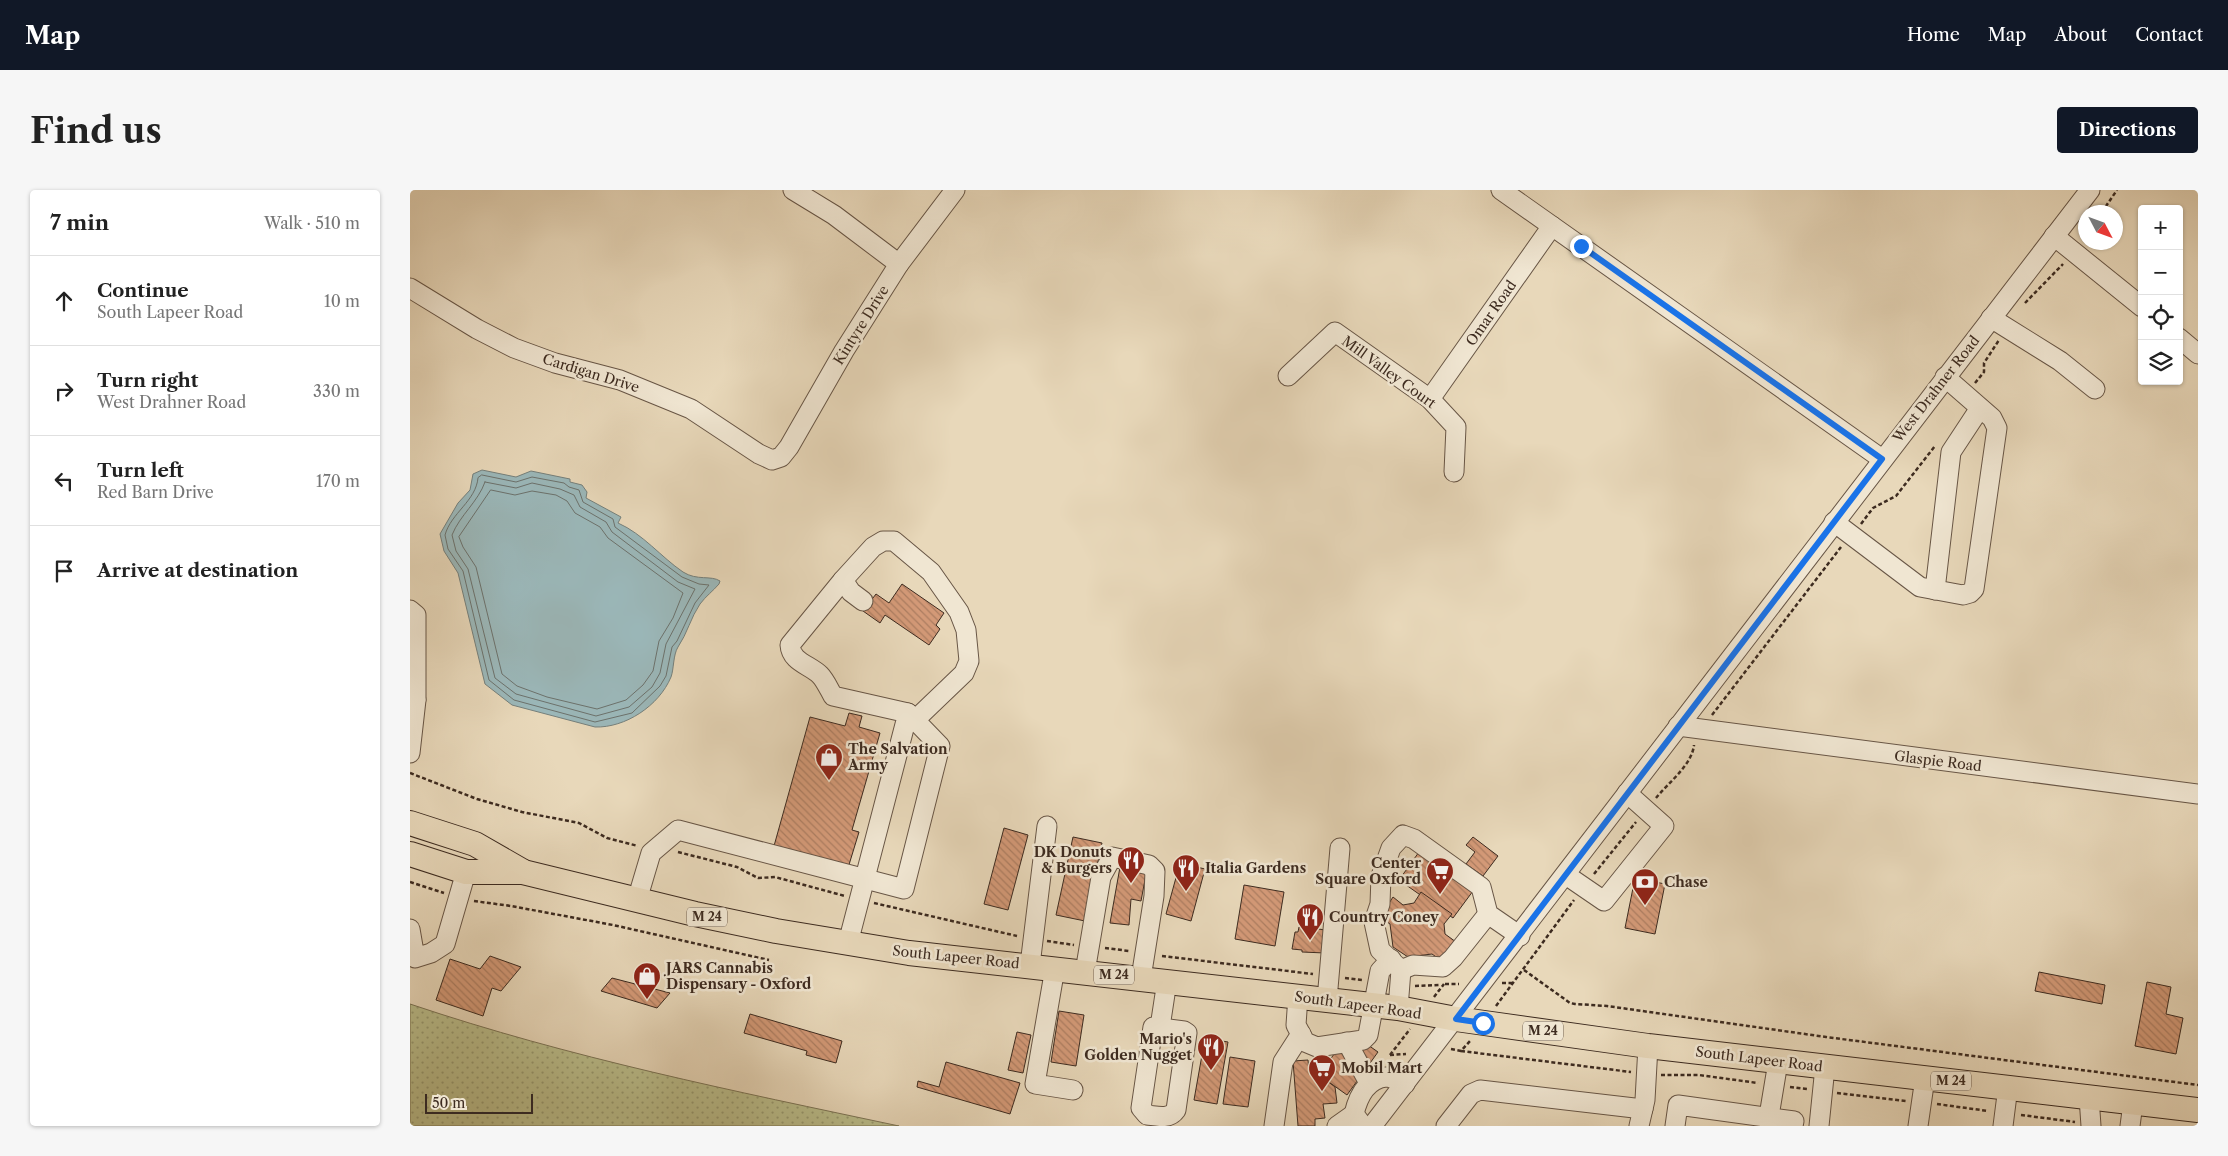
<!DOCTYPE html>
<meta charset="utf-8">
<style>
:root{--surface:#fff;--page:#f6f6f6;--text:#222;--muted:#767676;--line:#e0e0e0;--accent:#111827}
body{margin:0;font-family:"Libre Caslon Text",serif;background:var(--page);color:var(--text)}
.controls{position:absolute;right:15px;top:15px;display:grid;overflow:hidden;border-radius:5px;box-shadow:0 1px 4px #0004}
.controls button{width:45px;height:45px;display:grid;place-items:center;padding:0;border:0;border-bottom:1px solid var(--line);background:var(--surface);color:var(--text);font:25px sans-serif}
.compass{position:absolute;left:1668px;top:15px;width:45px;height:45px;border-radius:50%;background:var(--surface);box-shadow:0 1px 4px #0004;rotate:131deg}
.scale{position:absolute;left:15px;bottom:12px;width:108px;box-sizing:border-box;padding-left:5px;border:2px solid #3d2b20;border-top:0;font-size:14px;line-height:18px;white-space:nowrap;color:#3d2b20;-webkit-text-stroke:4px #f0e6d2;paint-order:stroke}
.stop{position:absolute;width:15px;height:15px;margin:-11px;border:4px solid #1a73e8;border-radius:50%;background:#fff}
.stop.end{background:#1a73e8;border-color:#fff;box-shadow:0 1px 5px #0008}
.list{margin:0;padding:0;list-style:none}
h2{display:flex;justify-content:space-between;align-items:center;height:65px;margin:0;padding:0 20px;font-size:21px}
h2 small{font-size:16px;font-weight:400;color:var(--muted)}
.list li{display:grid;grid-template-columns:32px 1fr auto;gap:15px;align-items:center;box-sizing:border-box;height:90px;padding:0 20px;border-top:1px solid var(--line)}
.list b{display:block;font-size:19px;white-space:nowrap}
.list p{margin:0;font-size:16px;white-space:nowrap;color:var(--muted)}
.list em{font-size:16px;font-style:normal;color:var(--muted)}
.icon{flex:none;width:28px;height:28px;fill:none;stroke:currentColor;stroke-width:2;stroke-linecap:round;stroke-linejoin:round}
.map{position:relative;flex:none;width:1788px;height:936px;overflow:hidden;border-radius:5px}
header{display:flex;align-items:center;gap:30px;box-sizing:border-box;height:70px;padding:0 25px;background:var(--accent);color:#fff}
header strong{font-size:24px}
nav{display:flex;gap:28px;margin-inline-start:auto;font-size:18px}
.intro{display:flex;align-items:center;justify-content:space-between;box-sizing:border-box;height:120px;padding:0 30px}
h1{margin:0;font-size:35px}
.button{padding:12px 22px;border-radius:5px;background:var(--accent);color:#fff;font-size:18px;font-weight:700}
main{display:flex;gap:30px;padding:0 30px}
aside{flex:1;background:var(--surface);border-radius:5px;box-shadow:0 1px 4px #0004}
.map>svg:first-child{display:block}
</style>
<header>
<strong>Map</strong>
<nav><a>Home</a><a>Map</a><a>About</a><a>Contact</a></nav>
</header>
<div class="intro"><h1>Find us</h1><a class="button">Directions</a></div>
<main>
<aside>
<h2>7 min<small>Walk · 510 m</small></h2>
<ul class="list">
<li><svg class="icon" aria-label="ahead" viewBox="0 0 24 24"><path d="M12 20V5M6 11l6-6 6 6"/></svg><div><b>Continue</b><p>South Lapeer Road</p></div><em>10 m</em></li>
<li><svg class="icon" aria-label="right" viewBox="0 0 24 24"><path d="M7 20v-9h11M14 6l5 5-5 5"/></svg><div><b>Turn right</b><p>West Drahner Road</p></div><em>330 m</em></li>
<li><svg class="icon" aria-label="left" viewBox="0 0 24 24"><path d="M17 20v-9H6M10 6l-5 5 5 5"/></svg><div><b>Turn left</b><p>Red Barn Drive</p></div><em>170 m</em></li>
<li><svg class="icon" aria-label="arrive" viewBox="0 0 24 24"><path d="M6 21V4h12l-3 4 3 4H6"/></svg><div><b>Arrive at destination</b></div></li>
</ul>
</aside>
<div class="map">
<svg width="1788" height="936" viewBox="0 0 1788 936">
<defs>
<pattern id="grass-dots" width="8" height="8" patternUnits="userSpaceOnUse" patternTransform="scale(1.25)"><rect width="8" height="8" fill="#babe8c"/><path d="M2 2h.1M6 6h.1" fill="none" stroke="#989b72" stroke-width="1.8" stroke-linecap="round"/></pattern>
<pattern id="building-back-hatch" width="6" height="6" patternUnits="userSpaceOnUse" patternTransform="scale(1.25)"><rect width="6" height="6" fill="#d39977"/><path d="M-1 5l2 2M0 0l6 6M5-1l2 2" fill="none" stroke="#ac7d61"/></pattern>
</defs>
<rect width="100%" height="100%" fill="#e8d8ba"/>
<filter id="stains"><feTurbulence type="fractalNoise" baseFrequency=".004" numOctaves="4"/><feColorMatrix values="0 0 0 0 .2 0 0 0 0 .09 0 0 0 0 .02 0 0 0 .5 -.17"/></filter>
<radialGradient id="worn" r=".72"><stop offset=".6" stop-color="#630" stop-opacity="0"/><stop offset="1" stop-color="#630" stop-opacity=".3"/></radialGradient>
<!-- grass -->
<path fill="url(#grass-dots)" stroke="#7c7456" d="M0,814C160,868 324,901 489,936H0Z"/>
<!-- water -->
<path fill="#9bb8ba" stroke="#75807c" d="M72,280L106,287L121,281L160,289V292L172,295L177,302L176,308L211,327L208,333C233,344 251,367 273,382C287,391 301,385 310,391L309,394C303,401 296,406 290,414C281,427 277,444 268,457C263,465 264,479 261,487C249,516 215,538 185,537L102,515L75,494L48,383L34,361L30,344L48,313L60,300L63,284Z"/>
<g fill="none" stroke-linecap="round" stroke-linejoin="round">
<!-- shore -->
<g stroke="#6c726d" stroke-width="1">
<path d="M72,285L106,292L122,287L154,293L159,297L169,300L173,312L203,329L205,337L272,387L289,394L299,395L285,413L267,451L262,457L256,486L250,496L222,523L185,532L104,510L79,490L53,381L38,359L35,345C41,323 66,311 68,288Z"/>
<path d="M75,292L106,298L122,293L150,299L164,305L170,317L196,332L202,342L268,392L285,399L256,454L250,483L242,497L219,517L186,526L106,504L85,488L58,379L46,361L42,345C50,325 68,312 75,292Z"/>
<path d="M81,300L105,305L122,301L146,305L157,311L165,323L190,337L198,348L273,403L263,428L249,451L243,481L233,495L216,510L187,519L137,507L107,496L92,484L66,377L53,357L49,347Z"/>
</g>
</g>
<!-- building -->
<g fill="url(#building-back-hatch)" stroke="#3d2b20">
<path d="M492,394L534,423L526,435L530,439L519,455L475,425L470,433L453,421L466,404L479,413Z"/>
<path d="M439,523L452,526L449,537L470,543L442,640L449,642L438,678L364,656L400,527L435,536Z"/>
<path d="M594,638L618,645L598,720L574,714Z"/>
<path d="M663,647L692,653L675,731L646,725Z"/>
<path d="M1063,647L1088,666L1073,686L1056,674L1065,662L1056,655Z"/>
<path d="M1009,662L1063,701L1043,728L989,690Z"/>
<path d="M770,673L795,679L781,731L756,724Z"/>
<path d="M710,677L737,679L731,711L721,709L719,735L700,733Z"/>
<path d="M1225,688L1255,694L1245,744L1215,738Z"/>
<path d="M834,695L874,702L865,756L825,749Z"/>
<path d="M1011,702L1042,724L1034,734L1035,744L1046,752L1032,771L1022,764L998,767L983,757L980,734L970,727L983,707L993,715L1004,713Z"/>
<path d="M889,737L917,740L915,763L892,762V760L882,759L885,742H888Z"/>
<path d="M80,766L111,777L91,801L82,798L73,826L26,810L40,769L70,779Z"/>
<path d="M1629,782L1695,795L1692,814L1625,801Z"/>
<path d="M202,788L260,803L247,818L191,801Z"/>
<path d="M1737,792L1761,797L1756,824L1773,828L1766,864L1725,856Z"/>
<path d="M649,821L674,825L666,876L641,872Z"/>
<path d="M340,824L432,851L426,873L396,865L397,861L334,843Z"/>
<path d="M607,842L621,845L613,883L598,880Z"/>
<path d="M795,848L818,852L807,914L784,910Z"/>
<path d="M958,855L968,862L937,905L909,885L927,860Z"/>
<path d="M820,867L845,871L838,917L813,914Z"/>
<path d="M898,870L899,881H904L925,897L927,913L913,914L915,928L905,929V936H888L883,871Z"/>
<path d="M536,872L610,893L600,924L507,897L508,891L529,897Z"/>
</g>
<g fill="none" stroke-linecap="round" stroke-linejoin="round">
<!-- minor casing -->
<g stroke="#685646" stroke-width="21">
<g id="minor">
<path d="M383,0L424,25L489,74"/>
<path d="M1091,0L1472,269"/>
<path d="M1644,46L1732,117"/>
<path d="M0,98L67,139L104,158L145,173L210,190L281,219L349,264L362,270L371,267L379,257L434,161L489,74L545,0"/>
<path d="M1581,128L1650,171L1685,199"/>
<path d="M1769,148L1788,164"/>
<path d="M878,186L925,142L1020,209L1046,237L1044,282"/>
<path d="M1020,209L1142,36"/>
<path d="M1424,332L1510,397L1553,405L1560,403L1564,399L1587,238L1582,228L1535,187"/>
<path d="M433,390L380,455C381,472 400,475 410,485C415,490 419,499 423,506L498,523L438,753"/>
<path d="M1525,400L1541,262L1570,218"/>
<path d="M453,411L441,402L433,390L463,357L473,351H484L521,382L549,422L556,440L559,471L554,483L505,530"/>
<path d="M0,420L6,425V510"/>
<path d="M0,508L6,510L0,563"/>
<path d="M1268,536L1788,604"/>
<path d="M1156,685L1194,711L1254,636L1217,603"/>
<path d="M227,710L241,663L268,640L494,699L530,556L498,523"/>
<path d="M0,739L5,768L21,763L35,754L56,682"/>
<path d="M620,775L637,636"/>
<path d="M645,778L625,894L663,900"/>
<path d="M991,780L1003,775L1033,777L1043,768L1078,724"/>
<path d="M675,782L691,687L702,667L739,675L745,681L744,706L731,788"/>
<path d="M888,806L886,835L895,852L907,857L953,850L958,845L970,781L981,769"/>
<path d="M917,810L930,658"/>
<path d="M988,818L991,780L970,760L964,732L970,714L971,686L981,658L993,645L1004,649L1071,697L1078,724L1110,746"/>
<path d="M743,837L774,841L777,843L766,920C759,930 747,926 737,925L731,918Z"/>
<path d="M750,837L757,791"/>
<path d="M937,852L959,893"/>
<path d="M1679,907L1681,936"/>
<path d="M1359,926L1368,872"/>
<path d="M864,936L873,872L891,844"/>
<path d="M927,936L944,924"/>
<path d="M953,936L944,924C948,907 956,889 976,887C982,887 990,892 995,894"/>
<path d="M962,936L1680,0"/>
<path d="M1036,936L1061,904L1070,900L1233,919"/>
<path d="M1229,936L1235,910L1238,856"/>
<path d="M1265,936L1268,915L1384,931L1383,936"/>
<path d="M1409,936L1415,877"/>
<path d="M1508,936L1515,888"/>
<path d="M1593,936L1598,897"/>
<path d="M1720,936L1723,913"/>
</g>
</g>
<!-- major casing -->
<g stroke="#3d2b20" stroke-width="26">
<g id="major">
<path d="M0,633L65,654L112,681"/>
<path d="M0,664L56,682H113L285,724L366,741L499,763L988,818L1046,829L1238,856L1788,920"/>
</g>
</g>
<!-- path -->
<g stroke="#3d2b20" stroke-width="2.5" stroke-dasharray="4 2.5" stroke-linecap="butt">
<path d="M1692,22L1707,0"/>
<path d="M1615,113L1653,74"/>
<path d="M1565,193L1574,182V173L1589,150"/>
<path d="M1451,334L1463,318L1486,306L1525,256"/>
<path d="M1302,525L1431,357"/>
<path d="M0,583L67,609L112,622L169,633L197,648L228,656"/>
<path d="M1246,608C1258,593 1282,575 1284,555"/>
<path d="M268,662L327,677L348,688L365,687L435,706"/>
<path d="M1184,684L1226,632"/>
<path d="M0,692L34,703"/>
<path d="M64,711L101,716L203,735L359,770"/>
<path d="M464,713L607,746"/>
<path d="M637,751L664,755"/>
<path d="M695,758L719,761"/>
<path d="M752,766L903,784"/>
<path d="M1114,780L1160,813L1165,814L1197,816L1416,847L1788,895"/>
<path d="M935,788L952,790"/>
<path d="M1092,793H1103"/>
<path d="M1035,794H1049"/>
<path d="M1005,796L1029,795"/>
<path d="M1024,807L1034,794"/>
<path d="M1086,816L1164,710"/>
<path d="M1041,859L1051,861L1060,851"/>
<path d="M1051,861L1221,882"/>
<path d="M980,865L996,864"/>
<path d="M980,865L1000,839"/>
<path d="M1251,885H1289L1348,893"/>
<path d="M1380,897L1397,899"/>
<path d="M1427,903L1496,911"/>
<path d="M1527,914L1578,921"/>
<path d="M1611,925L1665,932"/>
</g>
<!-- minor -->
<use href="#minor" stroke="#f0e6d2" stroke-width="19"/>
<!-- major -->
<use href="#major" stroke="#e8d8ba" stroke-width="24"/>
</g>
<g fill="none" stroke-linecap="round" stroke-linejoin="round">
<!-- route -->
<path stroke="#1a73e8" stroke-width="6" d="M1073,833L1046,829L1472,269L1171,56"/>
</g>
<!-- icons -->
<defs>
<g id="shop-pin" transform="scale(1.4375)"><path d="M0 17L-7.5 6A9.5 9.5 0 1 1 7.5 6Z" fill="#8f2418" stroke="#f0e6d2"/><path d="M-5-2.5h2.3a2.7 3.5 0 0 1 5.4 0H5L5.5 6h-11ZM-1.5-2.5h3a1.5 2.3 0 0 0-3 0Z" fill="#fff"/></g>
<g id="restaurant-pin" transform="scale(1.4375)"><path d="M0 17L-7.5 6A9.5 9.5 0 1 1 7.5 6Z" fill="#8f2418" stroke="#f0e6d2"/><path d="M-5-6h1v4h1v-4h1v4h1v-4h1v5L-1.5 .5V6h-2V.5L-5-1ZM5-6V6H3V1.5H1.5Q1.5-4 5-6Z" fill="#fff"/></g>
<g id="supermarket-pin" transform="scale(1.4375)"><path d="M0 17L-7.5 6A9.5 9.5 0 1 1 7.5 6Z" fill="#8f2418" stroke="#f0e6d2"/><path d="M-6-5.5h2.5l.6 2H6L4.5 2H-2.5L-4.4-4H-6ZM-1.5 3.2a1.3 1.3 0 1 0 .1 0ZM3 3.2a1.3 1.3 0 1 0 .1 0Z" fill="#fff"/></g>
<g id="bank-pin" transform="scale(1.4375)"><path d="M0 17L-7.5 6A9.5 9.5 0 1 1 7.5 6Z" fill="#8f2418" stroke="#f0e6d2"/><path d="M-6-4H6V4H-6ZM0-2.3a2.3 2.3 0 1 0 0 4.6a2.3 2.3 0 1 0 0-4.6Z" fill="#fff"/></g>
</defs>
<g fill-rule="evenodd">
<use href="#shop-pin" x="419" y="567"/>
<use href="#restaurant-pin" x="721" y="670"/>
<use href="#restaurant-pin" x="776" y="678"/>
<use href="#supermarket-pin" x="1030" y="681"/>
<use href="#bank-pin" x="1235" y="692"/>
<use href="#restaurant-pin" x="900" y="727"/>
<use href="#shop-pin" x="237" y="786"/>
<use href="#restaurant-pin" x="801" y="857"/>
<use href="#supermarket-pin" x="912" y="878"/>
</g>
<g text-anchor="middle" stroke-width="5" stroke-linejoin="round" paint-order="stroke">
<!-- shield labels -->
<g fill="#f0e6d2" stroke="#736355" stroke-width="1">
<rect x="277" y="717.5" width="40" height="19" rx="4"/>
<rect x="684" y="775.5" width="40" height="19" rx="4"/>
<rect x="1113" y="831.5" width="40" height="19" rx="4"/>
<rect x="1521" y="881.5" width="40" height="19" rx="4"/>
</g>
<g font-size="12" font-weight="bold" fill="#3d2b20">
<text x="297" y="731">M 24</text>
<text x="704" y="789">M 24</text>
<text x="1133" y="845">M 24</text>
<text x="1541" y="895">M 24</text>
</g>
<!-- street labels -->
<g font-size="14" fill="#3d2b20" stroke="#f0e6d2">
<text transform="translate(1081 123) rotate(-55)" y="5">Omar Road</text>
<text transform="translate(451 135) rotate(-58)" y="5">Kintyre Drive</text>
<text transform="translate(979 182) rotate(36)" y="5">Mill Valley Court</text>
<text transform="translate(181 183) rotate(17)" y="5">Cardigan Drive</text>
<text transform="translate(1526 199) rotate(-52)" y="5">West Drahner Road</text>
<text transform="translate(1528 571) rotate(7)" y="5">Glaspie Road</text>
<text transform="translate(546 767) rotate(6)" y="5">South Lapeer Road</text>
<text transform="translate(948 815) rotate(8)" y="5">South Lapeer Road</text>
<text transform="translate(1349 869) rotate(7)" y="5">South Lapeer Road</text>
</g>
<!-- poi labels -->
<g font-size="14" font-weight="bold" fill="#3d2b20" stroke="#f0e6d2" text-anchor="start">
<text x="438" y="564">The Salvation<tspan x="438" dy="16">Army</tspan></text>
<text x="702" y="667" text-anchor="end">DK Donuts<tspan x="702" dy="16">&amp; Burgers</tspan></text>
<text x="1011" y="678" text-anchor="end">Center<tspan x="1011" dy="16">Square Oxford</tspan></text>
<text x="795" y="683">Italia Gardens</text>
<text x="1254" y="697">Chase</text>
<text x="919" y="732">Country Coney</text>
<text x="256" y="783">JARS Cannabis<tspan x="256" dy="16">Dispensary - Oxford</tspan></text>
<text x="782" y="854" text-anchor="end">Mario's<tspan x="782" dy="16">Golden Nugget</tspan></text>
<text x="931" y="883">Mobil Mart</text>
</g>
</g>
<rect width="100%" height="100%" filter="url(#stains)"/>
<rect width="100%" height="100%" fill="url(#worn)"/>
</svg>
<div class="controls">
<button>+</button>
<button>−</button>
<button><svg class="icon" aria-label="locate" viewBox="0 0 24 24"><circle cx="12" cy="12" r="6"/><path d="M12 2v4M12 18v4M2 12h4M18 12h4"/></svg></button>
<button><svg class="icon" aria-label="layers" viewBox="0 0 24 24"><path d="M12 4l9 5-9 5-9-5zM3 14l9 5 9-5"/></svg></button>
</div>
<svg class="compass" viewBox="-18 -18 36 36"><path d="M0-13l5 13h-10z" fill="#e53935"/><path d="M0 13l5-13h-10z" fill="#767676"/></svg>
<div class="scale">50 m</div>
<div class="stop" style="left:1073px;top:833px"></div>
<div class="stop end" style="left:1171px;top:56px"></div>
</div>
</main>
